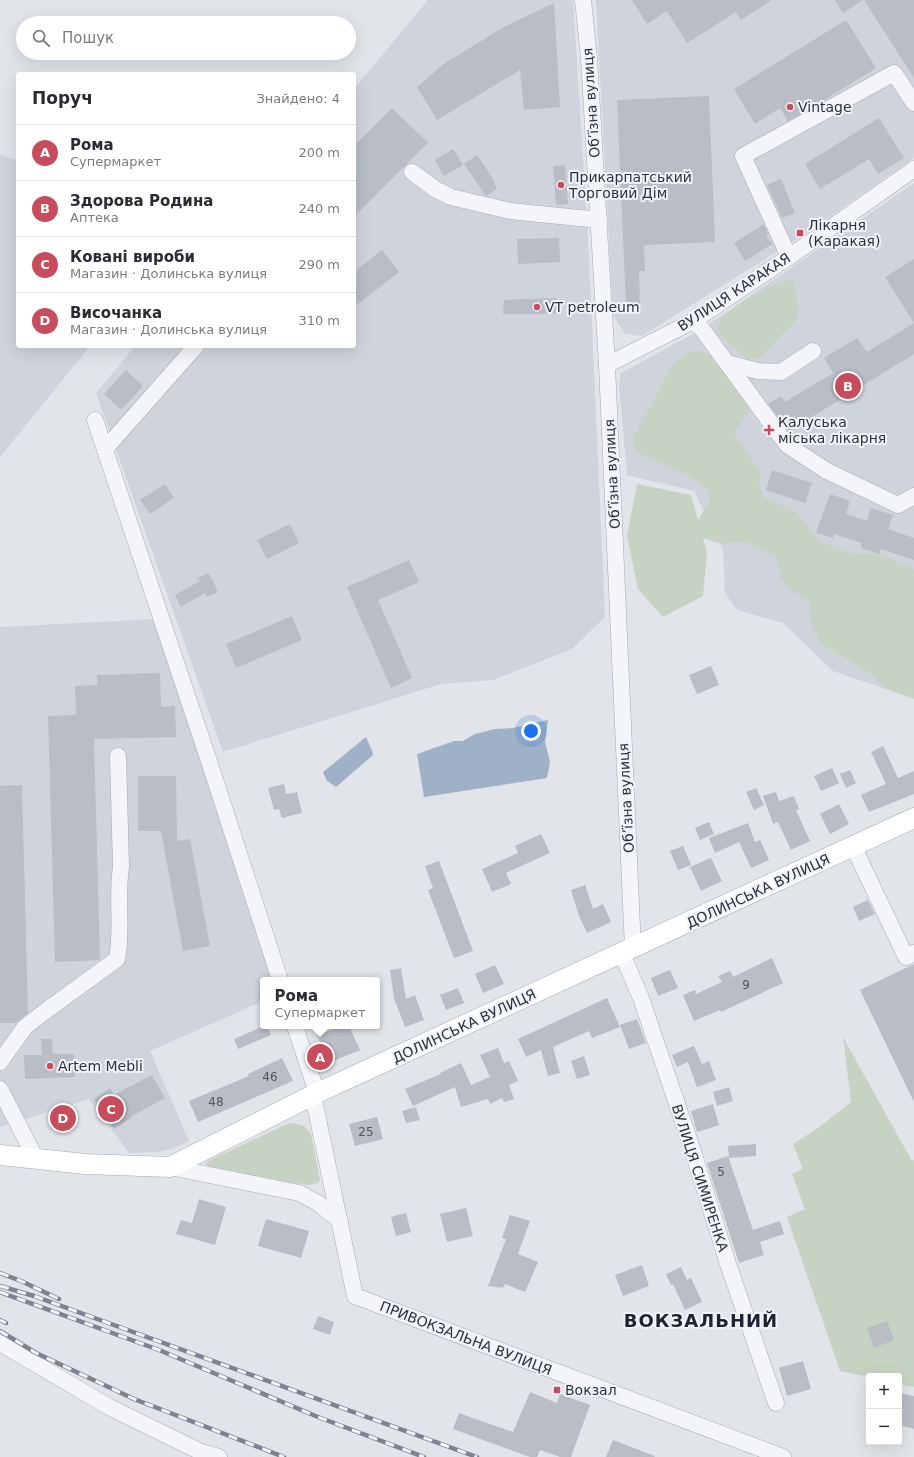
<!DOCTYPE html>
<html lang="uk">
<meta charset="utf-8">
<style>
:root{--surface:#fff;--page:#f7f7f7;--text:#2b2b33;--muted:#7c7c81;--line:#e1e1e2;--accent:#c74d5d}
body{margin:0;font-family:"DejaVu Sans",sans-serif;background:var(--page);color:var(--text)}
.controls{position:absolute;right:12px;bottom:12px;display:grid;overflow:hidden;border-radius:4px;box-shadow:0 4px 16px #0002}
.controls button{width:36px;height:36px;display:grid;place-items:center;padding:0;border:0;border-bottom:1px solid var(--line);background:var(--surface);color:var(--text);font:20px sans-serif}
.you{position:absolute;left:531px;top:731px;width:14px;height:14px;margin:-10px;border:3px solid #fff;border-radius:50%;background:#1a73e8;box-shadow:0 0 0 6px #1a73e833}
.badge{display:grid;place-items:center;width:26px;height:26px;border-radius:50%;background:var(--accent);color:#fff;font-size:13px;font-weight:700}
.pin{position:absolute;translate:-50% -50%;border:2px solid #fff;box-shadow:0 1px 4px #0006}
.popup{position:absolute;left:260px;top:977px;width:120px;height:52px;box-sizing:border-box;display:grid;place-content:center;border-radius:4px;background:var(--surface);filter:drop-shadow(0 1px 3px #0005);font-size:13px;white-space:nowrap;color:var(--muted)}
.popup b{font-size:15px;color:var(--text)}
.popup::after{content:'';position:absolute;left:50%;top:100%;margin-left:-8px;border:8px solid transparent;border-top-color:var(--surface)}
.list{margin:0;padding:0;list-style:none}
h2{display:flex;justify-content:space-between;align-items:center;height:52px;margin:0;padding:0 16px;font-size:17px}
h2 small{font-size:13px;font-weight:400;color:var(--muted)}
.list li{display:grid;grid-template-columns:26px 1fr auto;gap:12px;align-items:center;box-sizing:border-box;height:56px;padding:0 16px;border-top:1px solid var(--line)}
.list b{display:block;font-size:15px;white-space:nowrap}
.list p{margin:0;font-size:13px;white-space:nowrap;color:var(--muted)}
.list em{font-size:13px;font-style:normal;color:var(--muted)}
.icon{flex:none;width:22px;height:22px;fill:none;stroke:currentColor;stroke-width:2;stroke-linecap:round;stroke-linejoin:round}
.map{position:relative;flex:none;width:914px;height:1457px;overflow:hidden}
.search{position:absolute;background:var(--surface);box-shadow:0 4px 16px #0002;left:16px;top:16px;width:340px;height:44px;display:flex;align-items:center;gap:10px;box-sizing:border-box;padding:0 14px;border-radius:22px;color:var(--muted);font-size:15px}
.panel{position:absolute;background:var(--surface);box-shadow:0 4px 16px #0002;left:16px;top:72px;width:340px;height:276px;border-radius:4px}
.map>svg:first-child{display:block}
</style>
<div class="map">
<svg width="914" height="1457" viewBox="0 0 914 1457">
<rect width="100%" height="100%" fill="#e1e4e9"/>
<!-- built -->
<g fill="#cfd3db">
<path d="M428,0H573L588,238L605,617L572,649L493,680L441,684L223,752L96,393L135,346H354V89Z"/>
<path d="M596,0H914V158L794,241L642,336L625,334L613,315Z"/>
<path d="M0,154L18,161V346H90L0,457Z"/>
<path d="M914,183V699L833,671L783,623L737,610L725,593L723,550L694,491L627,475L619,384L621,373L702,329Z"/>
<path d="M156,619L275,980H263V1001L150,1051L189,1141L172,1149L158,1152L129,1153L89,1099L0,1127V627Z"/>
</g>
<!-- green -->
<g fill="#c6d3c3">
<path d="M793,279L799,312L794,323L761,357L748,360L718,334C719,330 718,324 720,321C731,304 774,284 793,279Z"/>
<path d="M690,351H702L713,356L754,404L734,433L761,473L759,485L763,497L796,512L820,542L855,554H879L914,569V698L885,688L866,670L822,645L811,624L809,600L789,589L781,579L776,556L744,541L721,544L703,538L707,553L703,596L663,617L638,589L627,536L637,484L691,495L698,520L708,504L709,492L691,476L636,452L632,441L671,366Z"/>
<path d="M843,1037L912,1161L914,1160V1387L899,1384V1376H869V1377L840,1371L787,1217L805,1209L792,1174L803,1169L793,1144L818,1128L851,1102Z"/>
<path d="M293,1123L304,1126L311,1134L319,1175L320,1179L318,1183L308,1185L209,1170L206,1163L210,1160L287,1124Z"/>
</g>
<!-- water -->
<g fill="#9eb1c7">
<path d="M548,720L545,742L550,762L547,778L424,797L417,754L454,741H463L475,734L495,729L513,728Z"/>
<path d="M366,737L373,753L372,756L336,787L327,781L323,772Z"/>
</g>
<!-- building -->
<g fill="#b9bdc6">
<path d="M632,0H772L741,20L736,12L687,43L667,11L647,24Z"/>
<path d="M835,0H863L843,13Z"/>
<path d="M864,0H914V78Z"/>
<path d="M554,3L560,107L524,110L520,70L437,120L417,87L445,63L504,27Z"/>
<path d="M846,20L876,68L816,105L788,121L780,108L755,124L734,89Z"/>
<path d="M709,96L715,242L644,245L645,271H639L640,305L626,306L617,100Z"/>
<path d="M392,108L428,143L354,217V146Z"/>
<path d="M879,118L904,158L878,174L869,159L820,189L805,164Z"/>
<path d="M453,149L463,165L444,176L435,160Z"/>
<path d="M477,155L495,182L494,183L497,189L486,196L464,164Z"/>
<path d="M565,165L568,204L556,205L553,166Z"/>
<path d="M781,179L795,213L782,218L767,185Z"/>
<path d="M764,224L768,234L766,235L772,244L745,261L734,243Z"/>
<path d="M559,238L560,262L518,264L517,239Z"/>
<path d="M382,250L399,272L354,307V272Z"/>
<path d="M914,259V354L789,431L768,404L781,396L785,402L833,373L824,358L857,338L867,352L914,323L885,277Z"/>
<path d="M557,298V314H503L504,300Z"/>
<path d="M126,370L143,386L121,410L104,394Z"/>
<path d="M772,470L812,483L805,503L766,490Z"/>
<path d="M165,484L174,498L150,514L140,500Z"/>
<path d="M830,494L850,501L846,514L867,521L871,508L893,515L888,529L914,538V560L881,549L879,554L861,548L862,543L834,534L833,538L816,533Z"/>
<path d="M290,524L299,543L267,559L257,540Z"/>
<path d="M409,560L419,582L378,600L412,678L391,688L347,587Z"/>
<path d="M209,573L218,592L207,597L205,593L181,607L175,595L200,581L198,578Z"/>
<path d="M292,616L302,640L236,668L226,644Z"/>
<path d="M711,666L719,685L697,694L689,675Z"/>
<path d="M160,673L161,707L175,706L176,737L94,739L100,960L55,962L48,716L76,715L75,686L97,685V675Z"/>
<path d="M883,746L898,778L914,771V794L869,812L861,795L886,784L871,752Z"/>
<path d="M832,768L839,783L821,791L814,776Z"/>
<path d="M850,770L856,783L846,788L840,774Z"/>
<path d="M138,776H176L177,841L190,839L210,946L183,951L161,831H138Z"/>
<path d="M284,784L286,794L297,792L302,813L282,818L279,809L274,810L268,788Z"/>
<path d="M22,785L28,1013L16,1023H0V786Z"/>
<path d="M756,788L764,805L754,810L746,792Z"/>
<path d="M776,792L779,801L794,796L799,809L796,810L810,841L791,850L778,822L773,824L763,796Z"/>
<path d="M839,804L849,824L830,834L820,814Z"/>
<path d="M709,822L714,834L700,840L695,828Z"/>
<path d="M748,823L755,842L760,840L769,860L751,868L739,842L715,853L709,838Z"/>
<path d="M541,834L550,853L506,873L511,884L492,892L482,869L518,853L515,846Z"/>
<path d="M683,846L691,865L678,870L670,851Z"/>
<path d="M711,858L722,881L701,891L690,867Z"/>
<path d="M439,861L473,951L454,958L428,890L433,888L425,866Z"/>
<path d="M585,885L593,909L603,904L611,922L587,933L579,916L571,890Z"/>
<path d="M868,900L875,914L859,921L853,907Z"/>
<path d="M772,958L783,983L721,1012L720,1010L694,1021L683,995L695,990L696,994L722,982L718,976L730,971L733,977Z"/>
<path d="M914,964V1102L860,990Z"/>
<path d="M495,965L504,984L483,993L475,974Z"/>
<path d="M401,968L406,999L415,995L424,1020L405,1027L394,998L390,970Z"/>
<path d="M670,970L678,988L658,996L651,978Z"/>
<path d="M458,988L464,1003L446,1010L440,995Z"/>
<path d="M607,998L620,1027L592,1038L589,1031L553,1047L560,1073L548,1076L541,1050L526,1057L518,1039Z"/>
<path d="M637,1019L646,1043L629,1049L620,1025Z"/>
<path d="M264,1026H267L271,1035L238,1049L234,1039Z"/>
<path d="M340,1026H349L360,1050L319,1067L313,1050L322,1046L317,1036Z"/>
<path d="M41,1039H52L53,1054H74L75,1077L25,1079L24,1055H42Z"/>
<path d="M694,1046L702,1064L709,1061L716,1080L697,1087L688,1062L677,1067L672,1055Z"/>
<path d="M498,1048L504,1063L509,1061L518,1081L509,1085L514,1099L504,1102L502,1098L490,1104L488,1099L461,1107L455,1087L413,1106L405,1089L441,1074L440,1073L461,1063L471,1085L490,1077L480,1055Z"/>
<path d="M584,1056L590,1075L577,1079L571,1061Z"/>
<path d="M282,1058L293,1081L198,1122L189,1101L249,1076L248,1074Z"/>
<path d="M152,1075L165,1098L130,1117L131,1118L114,1129L94,1099L110,1088L114,1095Z"/>
<path d="M729,1087L733,1101L717,1106L713,1092Z"/>
<path d="M713,1104L719,1125L697,1132L691,1111Z"/>
<path d="M416,1107L420,1120L406,1123L402,1111Z"/>
<path d="M377,1117L383,1139L355,1146L349,1124Z"/>
<path d="M756,1144V1156L729,1158L728,1146Z"/>
<path d="M728,1156L753,1230L780,1221L784,1234L760,1242L764,1255L739,1263L707,1163Z"/>
<path d="M199,1199L226,1207L215,1245L176,1234L181,1220L192,1223Z"/>
<path d="M466,1208L473,1236L447,1242L440,1214Z"/>
<path d="M406,1213L411,1232L396,1236L391,1217Z"/>
<path d="M510,1215L530,1221L518,1254L538,1262L525,1292L505,1284L503,1288L488,1286L506,1239L502,1238Z"/>
<path d="M266,1219L309,1231L301,1258L258,1246Z"/>
<path d="M642,1265L649,1286L623,1296L615,1275Z"/>
<path d="M681,1267L687,1280L691,1278L702,1302L685,1310L673,1284L671,1285L666,1274Z"/>
<path d="M318,1316L334,1322L330,1335L313,1329Z"/>
<path d="M887,1321L894,1340L874,1348L867,1328Z"/>
<path d="M803,1361L811,1389L787,1396L779,1368Z"/>
<path d="M530,1392L557,1403L560,1394L590,1405L571,1457H560L540,1450L537,1457H530L453,1429L459,1413L513,1432Z"/>
<path d="M899,1393L914,1396V1429L899,1425Z"/>
<path d="M613,1440L655,1456L654,1457H606Z"/>
</g>
<g fill="none" stroke-linecap="round" stroke-linejoin="round">
<!-- minor casing -->
<g stroke="#a6abb3" stroke-width="17">
<g id="minor">
<path d="M583,0L589,58L607,365L633,949"/>
<path d="M412,172L435,189L451,197L510,211L599,220"/>
<path d="M789,257L743,156L894,73L914,103"/>
<path d="M693,321L702,329L787,445L827,471L898,505L914,496"/>
<path d="M727,363L758,371L781,372L813,351"/>
<path d="M607,365L693,321L789,257L914,169"/>
<path d="M95,420L209,761L280,980"/>
<path d="M105,449L196,346"/>
<path d="M853,846L906,957L914,953"/>
<path d="M622,954L641,998L691,1145L728,1264L776,1403"/>
<path d="M295,1026L317,1093"/>
<path d="M0,1062L25,1027L43,1013L117,959C123,929 116,898 121,867L118,756"/>
<path d="M0,1089L36,1159"/>
<path d="M313,1095L355,1296L783,1457"/>
<path d="M170,1167L299,1193L318,1203L340,1221"/>
<path d="M0,1343L109,1407L201,1452L219,1457"/>
</g>
</g>
<!-- major casing -->
<g stroke="#a1a8b4" stroke-width="21">
<path id="major" d="M0,1155L85,1164L170,1167L317,1093L914,818"/>
</g>
<!-- minor -->
<use href="#minor" stroke="#f4f5f8" stroke-width="16"/>
<!-- major -->
<use href="#major" stroke="#fff" stroke-width="20"/>
<!-- rail casing -->
<g stroke="#7b8392" stroke-width="4.5">
<g id="rail">
<path d="M0,1273L21,1281L59,1299"/>
<path d="M0,1286L34,1296L477,1457"/>
<path d="M0,1292L159,1350L318,1417L424,1457"/>
<path d="M0,1320L6,1323"/>
<path d="M0,1331L36,1353L134,1399L284,1457"/>
</g>
</g>
<!-- rail -->
<use href="#rail" stroke="#f1f3f7" stroke-width="3" stroke-dasharray="9" stroke-linecap="butt"/>
</g>
<!-- markers -->
<g fill="#c74d5d" stroke="#f1f3f7" stroke-width="1.5">
<circle cx="790" cy="107" r="4"/>
<circle cx="561" cy="185" r="4"/>
<rect x="796" y="229" width="8" height="8" rx="2"/>
<circle cx="537" cy="307" r="4"/>
<path d="M767 424h4v4h4v4h-4v4h-4v-4h-4v-4h4z"/>
<circle cx="50" cy="1066" r="4"/>
<rect x="553" y="1386" width="8" height="8" rx="2"/>
</g>
<g text-anchor="middle" stroke-width="4" stroke-linejoin="round" paint-order="stroke">
<!-- number labels -->
<g font-size="12" fill="#4e5562">
<text x="746" y="989">9</text>
<text x="270" y="1081">46</text>
<text x="216" y="1106">48</text>
<text x="366" y="1136">25</text>
<text x="721" y="1176">5</text>
</g>
<!-- street labels -->
<g font-size="14" fill="#2a3240" stroke="#f1f3f7">
<text transform="translate(591 103) rotate(-94)" y="5">Обʼїзна вулиця</text>
<text transform="translate(734 292) rotate(-33)" y="5">ВУЛИЦЯ КАРАКАЯ</text>
<text transform="translate(612 474) rotate(-93)" y="5">Обʼїзна вулиця</text>
<text transform="translate(626 798) rotate(-93)" y="5">Обʼїзна вулиця</text>
<text transform="translate(758 891) rotate(-25)" y="5">ДОЛИНСЬКА ВУЛИЦЯ</text>
<text transform="translate(464 1026) rotate(-25)" y="5">ДОЛИНСЬКА ВУЛИЦЯ</text>
<text transform="translate(700 1178) rotate(72)" y="5">ВУЛИЦЯ СИМИРЕНКА</text>
<text transform="translate(466 1338) rotate(21)" y="5">ПРИВОКЗАЛЬНА ВУЛИЦЯ</text>
</g>
<!-- poi labels -->
<g font-size="14" fill="#2a3240" stroke="#f1f3f7" text-anchor="start">
<text x="798" y="112">Vintage</text>
<text x="569" y="182">Прикарпатський<tspan x="569" dy="16">Торговий Дім</tspan></text>
<text x="808" y="230">Лікарня<tspan x="808" dy="16">(Каракая)</tspan></text>
<text x="545" y="312">VT petroleum</text>
<text x="778" y="427">Калуська<tspan x="778" dy="16">міська лікарня</tspan></text>
<text x="58" y="1071">Artem Mebli</text>
<text x="565" y="1395">Вокзал</text>
</g>
<!-- district labels -->
<g font-size="18" font-weight="bold" letter-spacing="1" fill="#1c2331" stroke="#f1f3f7">
<text x="701" y="1327">ВОКЗАЛЬНИЙ</text>
</g>
</g>
</svg>
<div class="controls">
<button>+</button>
<button>−</button>
</div>
<div class="you"></div>
<div class="pin badge" style="left:320px;top:1057px">A</div>
<div class="popup"><b>Рома</b>Супермаркет</div>
<div class="pin badge" style="left:848px;top:386px">B</div>
<div class="pin badge" style="left:111px;top:1109px">C</div>
<div class="pin badge" style="left:63px;top:1118px">D</div>
<div class="search"><svg class="icon" aria-label="search" viewBox="0 0 24 24"><circle cx="10" cy="10" r="6"/><path d="M15 15l6 6"/></svg>Пошук</div>
<section class="panel">
<h2>Поруч<small>Знайдено: 4</small></h2>
<ul class="list">
<li><span class="badge">A</span><div><b>Рома</b><p>Супермаркет</p></div><em>200 m</em></li>
<li><span class="badge">B</span><div><b>Здорова Родина</b><p>Аптека</p></div><em>240 m</em></li>
<li><span class="badge">C</span><div><b>Ковані вироби</b><p>Магазин · Долинська вулиця</p></div><em>290 m</em></li>
<li><span class="badge">D</span><div><b>Височанка</b><p>Магазин · Долинська вулиця</p></div><em>310 m</em></li>
</ul>
</section>
</div>
